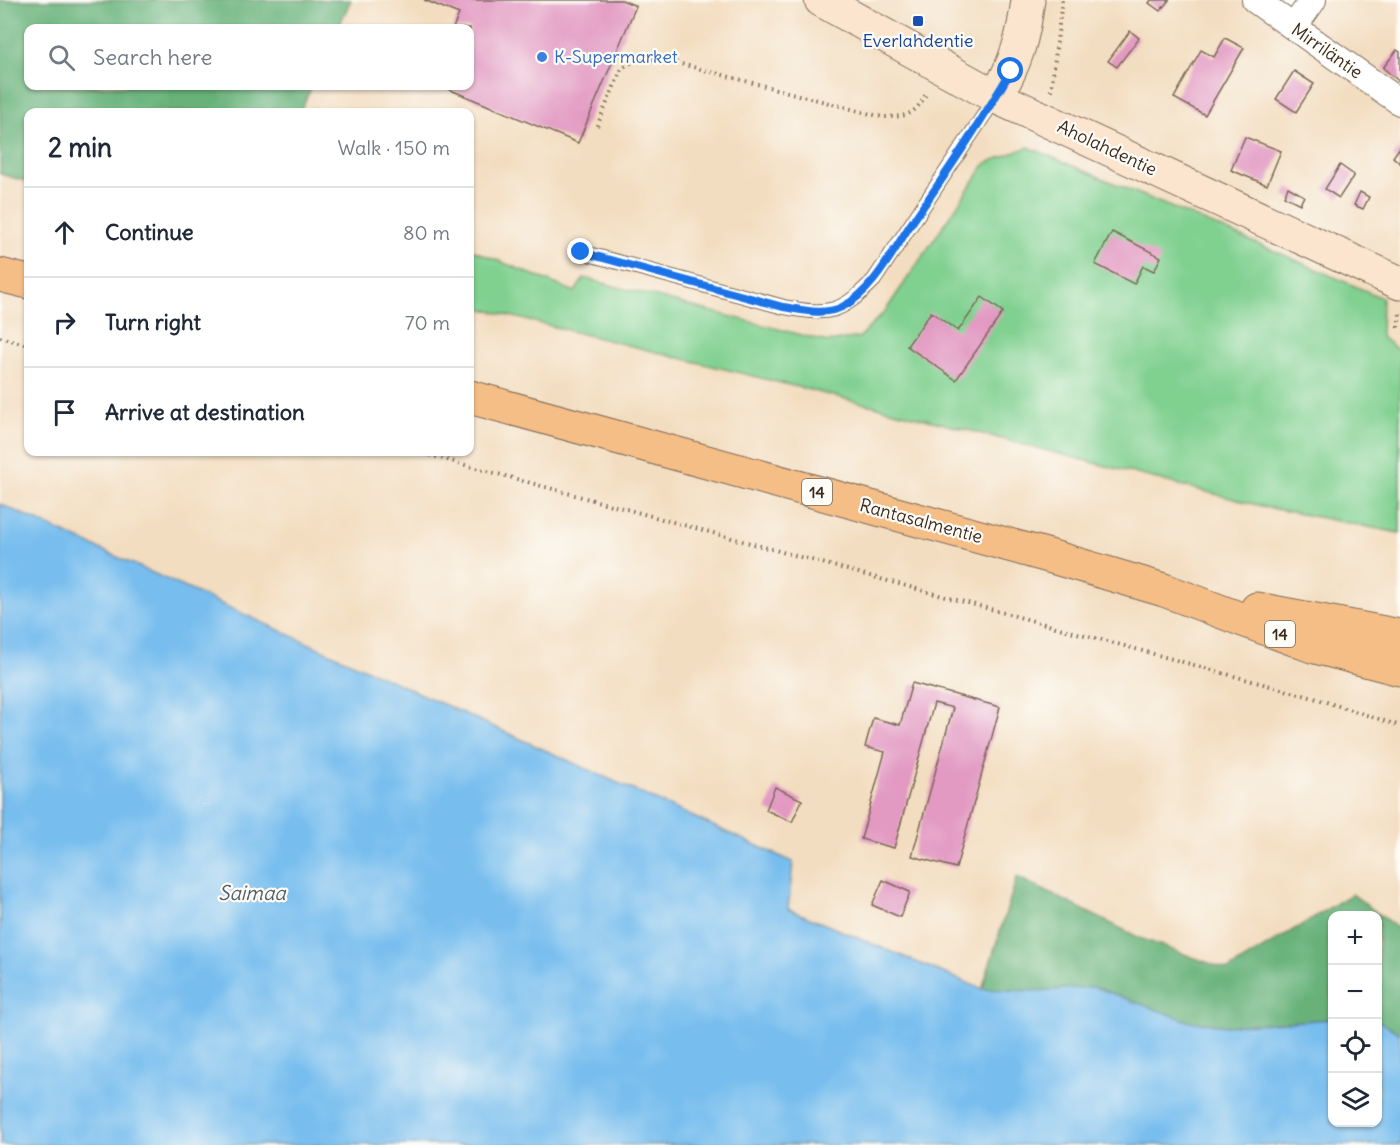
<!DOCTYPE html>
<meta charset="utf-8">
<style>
:root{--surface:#fff;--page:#f2f2f3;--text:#1f2937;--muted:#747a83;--line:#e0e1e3}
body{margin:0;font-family:Delius,sans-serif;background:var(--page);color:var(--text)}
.controls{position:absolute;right:18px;bottom:18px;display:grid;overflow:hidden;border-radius:12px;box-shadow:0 2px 4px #0004}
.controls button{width:54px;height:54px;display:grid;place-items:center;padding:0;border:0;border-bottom:2px solid var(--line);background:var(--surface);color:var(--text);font:30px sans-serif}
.stop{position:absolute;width:18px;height:18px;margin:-14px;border:4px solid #1a73e8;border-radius:50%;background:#fff}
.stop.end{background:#1a73e8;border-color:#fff;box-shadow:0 2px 6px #0008}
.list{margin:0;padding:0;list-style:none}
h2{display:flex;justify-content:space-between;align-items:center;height:78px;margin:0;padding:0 24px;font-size:26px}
h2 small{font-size:20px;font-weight:400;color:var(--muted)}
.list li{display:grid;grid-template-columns:39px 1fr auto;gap:18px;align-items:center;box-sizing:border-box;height:90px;padding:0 24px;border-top:2px solid var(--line)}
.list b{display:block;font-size:22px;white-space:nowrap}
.list em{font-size:20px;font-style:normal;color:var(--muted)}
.icon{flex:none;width:33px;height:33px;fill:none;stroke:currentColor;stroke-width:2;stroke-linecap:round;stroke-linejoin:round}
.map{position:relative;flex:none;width:1400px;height:1145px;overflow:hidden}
.search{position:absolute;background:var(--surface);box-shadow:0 2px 4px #0004;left:24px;top:24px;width:450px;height:66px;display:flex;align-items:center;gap:15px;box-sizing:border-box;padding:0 21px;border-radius:12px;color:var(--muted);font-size:22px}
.panel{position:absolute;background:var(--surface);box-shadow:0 2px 4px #0004;left:24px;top:108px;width:450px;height:348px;border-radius:12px}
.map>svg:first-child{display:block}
</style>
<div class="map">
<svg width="1400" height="1145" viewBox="0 0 1400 1145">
<rect width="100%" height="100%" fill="#fdfcf7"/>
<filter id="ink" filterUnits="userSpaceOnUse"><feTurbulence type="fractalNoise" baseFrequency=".0167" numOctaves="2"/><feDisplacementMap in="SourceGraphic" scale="12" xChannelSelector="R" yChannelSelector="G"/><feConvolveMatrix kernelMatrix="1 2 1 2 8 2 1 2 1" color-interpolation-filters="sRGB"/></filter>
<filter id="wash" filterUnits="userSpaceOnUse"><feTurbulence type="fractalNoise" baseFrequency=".008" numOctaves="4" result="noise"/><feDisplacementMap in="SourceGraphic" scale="24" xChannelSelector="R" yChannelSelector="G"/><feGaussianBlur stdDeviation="1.35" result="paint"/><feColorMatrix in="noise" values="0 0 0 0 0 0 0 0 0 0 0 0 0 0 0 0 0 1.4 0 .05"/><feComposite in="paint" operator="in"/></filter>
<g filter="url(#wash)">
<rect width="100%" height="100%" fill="#f3ddc0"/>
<!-- green -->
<path fill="#80d090" stroke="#5e7d57" stroke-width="1.5" d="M1028,147L1284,255L1382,298L1381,337L1400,351V533L1265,507L894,411L470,306V249L575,292L584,278L828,342L860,337L886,310L986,163Z"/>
<!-- forest -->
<g fill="#68b27a" stroke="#526e4c" stroke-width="1.5">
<path d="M0,0H351L338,28H28V86H312L300,112H28V182L0,174Z"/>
<path d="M1017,877L1140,938L1228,970L1352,894L1400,930V1034L1378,1022V916H1332V1019L1226,1026L1188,1021L1094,987L1036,991L982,989Z"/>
</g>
<!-- water -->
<path fill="#77bdee" stroke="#597486" stroke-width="1.5" d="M0,504L793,862L788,909L982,989L1036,991L1094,987L1188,1021L1226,1026L1332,1019V1122H1378V1022H1381L1400,1034V1145H0Z"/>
<g id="blocks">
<!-- building -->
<g fill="#e299c2">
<path d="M424,0H622L636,6L578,143L441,86H470V28H453L459,14Z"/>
<path d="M1151,0H1169L1160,11L1149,3Z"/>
<path d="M1130,31L1139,38L1117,67L1108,61Z"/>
<path d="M1225,38L1244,48L1205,115L1174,98L1201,50L1214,57Z"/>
<path d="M1397,50L1400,52V82L1383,68Z"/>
<path d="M1294,71L1314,84L1296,112L1276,99Z"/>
<path d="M1245,137L1281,151L1267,185L1231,170Z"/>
<path d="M1400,147V163L1393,157Z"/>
<path d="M1340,165L1354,175L1339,198L1325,189Z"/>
<path d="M1288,187L1304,196L1300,204L1284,196Z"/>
<path d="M1360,192L1369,197L1363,209L1354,205Z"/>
<path d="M1112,232L1161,257L1154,271L1143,266L1134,284L1095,264Z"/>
<path d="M982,297L1003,312L956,380L907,346L931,312L958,331Z"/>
<path d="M912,683L1000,707L956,868L912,856L953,708L934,703L894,848L861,839L885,752L865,747L873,718L900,725Z"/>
<path d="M775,787L802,800L792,822L766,810Z"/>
<path d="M883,880L910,892L900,917L872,905Z"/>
</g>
</g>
</g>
<g filter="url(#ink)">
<use href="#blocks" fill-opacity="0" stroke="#7b6957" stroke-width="1.5"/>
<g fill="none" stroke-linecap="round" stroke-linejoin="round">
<!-- lane casing -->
<g stroke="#7b6957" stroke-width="16">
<path id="lane" d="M581,252L784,307C830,316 841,313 874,280L996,97"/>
</g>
<!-- street casing -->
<g stroke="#7b6957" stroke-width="28">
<g id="street">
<path d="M1255,0L1400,102"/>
<path d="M1294,27L1313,0"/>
</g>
</g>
<!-- secondary casing -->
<g stroke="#7b6957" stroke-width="35">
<g id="secondary">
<path d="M821,0L996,97L1400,283"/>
<path d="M996,97C1016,62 1023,40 1028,0"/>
</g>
</g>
<!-- highway casing -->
<g stroke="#7b6957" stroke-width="35">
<g id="highway">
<path d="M0,275L28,282"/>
<path d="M470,397L1049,556L1164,590L1312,646L1400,669"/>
<path d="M1257,609L1400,636"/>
</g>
</g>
<!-- path -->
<g stroke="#7b6957" stroke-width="4" stroke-dasharray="1.5 4.5" stroke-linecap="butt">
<path d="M1051,91L1062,0"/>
<path d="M597,126L622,68L638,59L666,60L882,117C908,117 915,115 927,92"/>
<path d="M1400,314L1398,327L1400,330"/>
<path d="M0,337L28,345"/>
<path d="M418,452L1314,698L1400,726"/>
</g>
<!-- lane -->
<use href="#lane" stroke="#fff" stroke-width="14"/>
<!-- street -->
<use href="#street" stroke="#fff" stroke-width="26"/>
<!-- secondary -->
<use href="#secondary" stroke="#fbe5cf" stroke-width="33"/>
<!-- highway -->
<use href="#highway" stroke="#f6be87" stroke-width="33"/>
</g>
</g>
<g fill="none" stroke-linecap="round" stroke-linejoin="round" filter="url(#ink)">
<!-- route -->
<path stroke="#1a73e8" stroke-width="8" d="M581,252L783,307C802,310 823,316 842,307C872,293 893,251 911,224C946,174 980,124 1011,71"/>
</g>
<!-- markers -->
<rect fill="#1a4fb4" stroke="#fdfcf7" stroke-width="2" x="912" y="15" width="12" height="12" rx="3"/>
<circle fill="#3f7fe0" stroke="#fdfcf7" stroke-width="2" cx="542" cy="57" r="6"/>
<g text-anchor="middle" stroke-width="4.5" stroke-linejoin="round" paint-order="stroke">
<!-- shield labels -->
<g fill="#fdfcf7" stroke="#75695f" stroke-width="1.5">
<rect x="802" y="479" width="30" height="26" rx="4.5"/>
<rect x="1265" y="621" width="30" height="26" rx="4.5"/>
</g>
<g font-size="16" font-weight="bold" fill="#3b2a1e">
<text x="817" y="498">14</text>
<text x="1280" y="640">14</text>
</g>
<!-- transit labels -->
<g font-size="18" fill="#164399" stroke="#fdfcf7">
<text x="918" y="47">Everlahdentie</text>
</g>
<!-- street labels -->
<g font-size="18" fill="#3b2a1e" stroke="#fdfcf7">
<text transform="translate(1327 51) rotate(35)" y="6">Mirriläntie</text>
<text transform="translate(1107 148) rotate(25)" y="6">Aholahdentie</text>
<text transform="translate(921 521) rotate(15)" y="6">Rantasalmentie</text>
</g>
<!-- shop labels -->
<g font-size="18" fill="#366cbe" stroke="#fdfcf7" text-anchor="start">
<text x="554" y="63">K-Supermarket</text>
</g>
<!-- water labels -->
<g font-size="20" font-style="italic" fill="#505d67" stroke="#fdfcf7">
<text x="252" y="900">Saimaa</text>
</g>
</g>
</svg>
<div class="controls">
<button>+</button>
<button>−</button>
<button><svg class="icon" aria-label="locate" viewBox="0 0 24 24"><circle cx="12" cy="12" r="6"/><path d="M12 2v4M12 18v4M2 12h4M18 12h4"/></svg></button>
<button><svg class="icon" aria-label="layers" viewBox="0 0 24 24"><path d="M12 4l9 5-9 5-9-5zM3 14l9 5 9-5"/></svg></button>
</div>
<div class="stop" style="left:1011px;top:71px"></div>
<div class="stop end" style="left:581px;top:252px"></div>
<div class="search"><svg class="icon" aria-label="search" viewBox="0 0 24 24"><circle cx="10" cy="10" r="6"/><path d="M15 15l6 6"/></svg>Search here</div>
<section class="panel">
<h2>2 min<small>Walk · 150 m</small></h2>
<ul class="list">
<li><svg class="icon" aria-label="ahead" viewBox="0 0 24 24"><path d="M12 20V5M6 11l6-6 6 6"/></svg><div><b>Continue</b></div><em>80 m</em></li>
<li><svg class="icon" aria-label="right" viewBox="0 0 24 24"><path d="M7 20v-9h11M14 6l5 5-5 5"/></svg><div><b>Turn right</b></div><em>70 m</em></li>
<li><svg class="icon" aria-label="arrive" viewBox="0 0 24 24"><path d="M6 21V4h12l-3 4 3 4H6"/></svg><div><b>Arrive at destination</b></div></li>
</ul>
</section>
</div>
